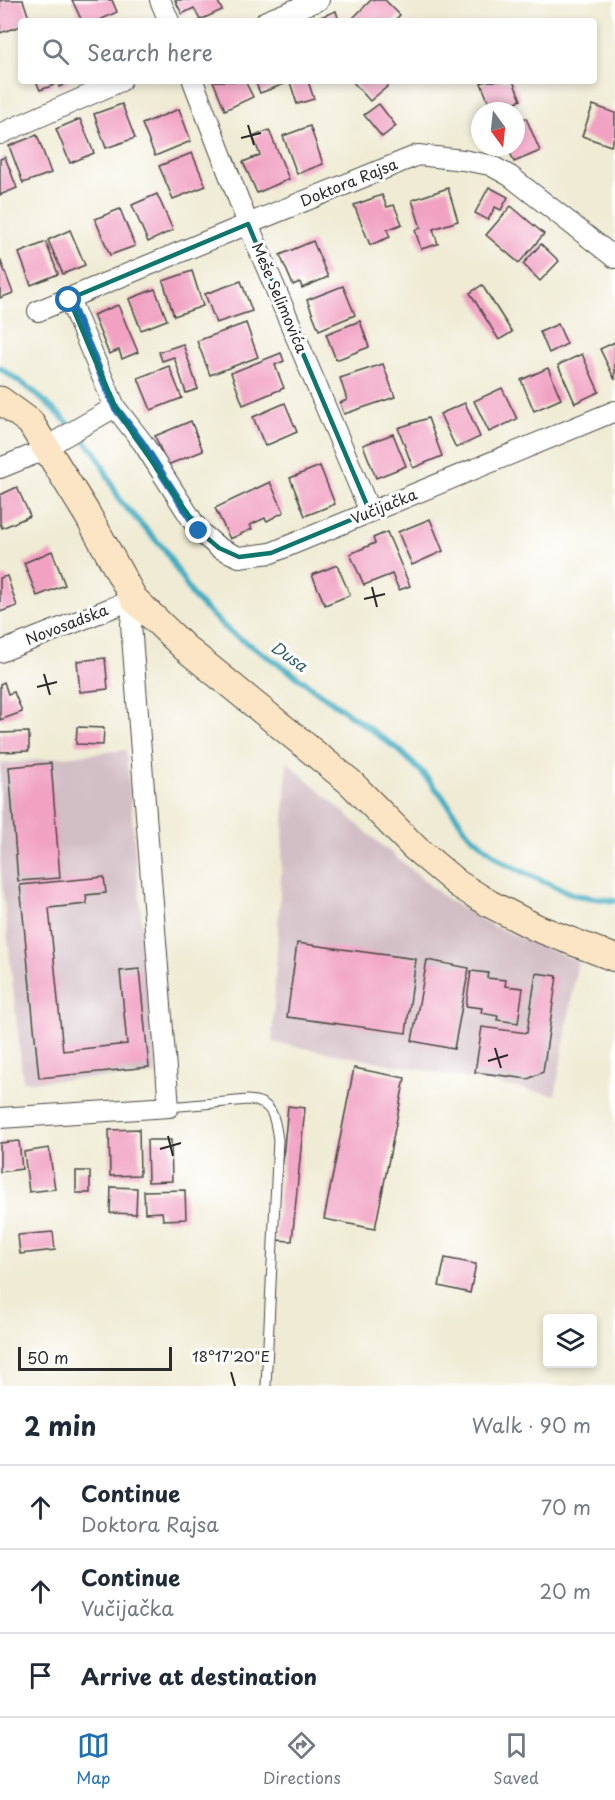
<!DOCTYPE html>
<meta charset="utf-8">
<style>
:root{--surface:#fff;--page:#f6f6f7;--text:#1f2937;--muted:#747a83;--line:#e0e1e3;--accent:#1f6fb2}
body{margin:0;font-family:"Playpen Sans",sans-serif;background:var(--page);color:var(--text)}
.controls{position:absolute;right:18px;bottom:18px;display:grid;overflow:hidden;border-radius:6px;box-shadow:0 3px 9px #0003}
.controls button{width:54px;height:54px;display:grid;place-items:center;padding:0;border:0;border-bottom:2px solid var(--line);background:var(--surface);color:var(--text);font:30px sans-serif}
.compass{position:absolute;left:471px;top:102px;width:54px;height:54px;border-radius:50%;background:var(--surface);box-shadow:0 3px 9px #0003;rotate:165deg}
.scale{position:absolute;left:18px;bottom:15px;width:154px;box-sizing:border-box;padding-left:6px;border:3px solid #2b2b2b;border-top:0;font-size:16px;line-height:21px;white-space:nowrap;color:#2b2b2b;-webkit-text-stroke:4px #fff;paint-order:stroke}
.stop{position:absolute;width:18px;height:18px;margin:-14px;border:4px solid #1f6fb2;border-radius:50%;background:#fff}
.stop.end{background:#1f6fb2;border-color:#fff;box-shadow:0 2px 6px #0008}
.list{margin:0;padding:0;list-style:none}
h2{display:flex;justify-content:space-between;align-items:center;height:78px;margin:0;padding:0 24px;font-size:26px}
h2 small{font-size:20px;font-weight:400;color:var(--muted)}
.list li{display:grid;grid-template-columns:39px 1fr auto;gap:18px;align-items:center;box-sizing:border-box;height:84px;padding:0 24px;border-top:2px solid var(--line)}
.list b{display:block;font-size:22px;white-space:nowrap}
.list p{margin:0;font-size:20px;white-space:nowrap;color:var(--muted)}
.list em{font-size:20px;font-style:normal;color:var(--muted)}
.icon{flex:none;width:33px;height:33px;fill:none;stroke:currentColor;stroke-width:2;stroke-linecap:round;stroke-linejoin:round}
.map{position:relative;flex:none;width:615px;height:1386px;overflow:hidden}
.search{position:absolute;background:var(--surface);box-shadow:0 3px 9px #0003;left:18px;right:18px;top:18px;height:66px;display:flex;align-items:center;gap:15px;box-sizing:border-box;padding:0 21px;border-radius:6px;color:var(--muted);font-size:22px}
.sheet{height:330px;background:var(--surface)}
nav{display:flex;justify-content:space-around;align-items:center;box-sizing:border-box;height:84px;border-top:2px solid var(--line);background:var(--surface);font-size:16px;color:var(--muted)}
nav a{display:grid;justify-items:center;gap:3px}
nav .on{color:var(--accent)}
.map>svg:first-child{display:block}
</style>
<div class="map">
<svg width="615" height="1386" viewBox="0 0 615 1386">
<rect width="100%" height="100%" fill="#fff"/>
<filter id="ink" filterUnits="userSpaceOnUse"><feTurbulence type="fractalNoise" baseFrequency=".0167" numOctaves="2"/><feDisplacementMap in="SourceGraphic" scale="12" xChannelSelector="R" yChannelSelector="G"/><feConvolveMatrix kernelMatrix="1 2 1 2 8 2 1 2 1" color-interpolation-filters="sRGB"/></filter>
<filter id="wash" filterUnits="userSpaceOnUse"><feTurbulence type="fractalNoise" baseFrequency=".008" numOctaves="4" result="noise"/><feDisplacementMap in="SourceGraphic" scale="24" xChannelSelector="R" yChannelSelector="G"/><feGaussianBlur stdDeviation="1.35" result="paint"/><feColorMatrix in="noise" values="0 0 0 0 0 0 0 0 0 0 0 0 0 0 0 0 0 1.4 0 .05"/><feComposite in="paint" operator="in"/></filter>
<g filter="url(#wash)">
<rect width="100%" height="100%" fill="#efebd4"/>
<!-- industrial -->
<g fill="#d2bec5">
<path d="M126,750L156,1075L23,1082L0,864V764Z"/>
<path d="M287,762L366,832L444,897L492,926L578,961L555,1095L272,1042Z"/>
</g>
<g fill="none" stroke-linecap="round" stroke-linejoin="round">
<!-- stream -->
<path stroke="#42adc1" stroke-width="6" d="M0,368L33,391L66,421L96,453L121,502L165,550L194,598L230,632L285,668L399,750L420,770L443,797L467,832L502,862L540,880L575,895L615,901"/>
</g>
<g id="blocks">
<!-- building -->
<g fill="#f1a1c2">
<path d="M2,0H23L30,21H21V26L0,33V1Z"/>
<path d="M72,0H112L117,12L98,21H82Z"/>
<path d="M175,0H217L222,10L200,20L194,8L182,14Z"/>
<path d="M371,0H385L400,15L394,21H356L353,18Z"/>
<path d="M336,11L339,21H310Z"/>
<path d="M36,81H53L54,85L40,90Z"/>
<path d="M57,81H72L59,87Z"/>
<path d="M213,81H245L253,97L225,110Z"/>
<path d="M255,81H308L314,99L297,104L290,82L260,93Z"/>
<path d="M352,81H394L370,101Z"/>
<path d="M486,81H513L521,100L492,111L481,83Z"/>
<path d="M122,104L135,138L106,148L94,114Z"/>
<path d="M379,104L396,126L382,137L364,115Z"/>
<path d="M593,105L615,113V135L611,146L582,136Z"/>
<path d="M179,109L191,141L155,156L142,124Z"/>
<path d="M526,118L540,151L514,162L508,147H516V122Z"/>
<path d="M80,119L94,153L70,163L56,129Z"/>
<path d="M310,126L323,164L297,174L283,136Z"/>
<path d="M269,130L289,179L257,193L243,162L260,155L253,137Z"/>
<path d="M37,135L51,173L23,183L9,146Z"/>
<path d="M192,153L206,186L173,199L159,166Z"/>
<path d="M5,157L17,188L0,195V159Z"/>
<path d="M489,187L508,197L501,210L495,207L488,220L475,213Z"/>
<path d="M448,188L458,221L433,229L438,244L421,249L415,230L421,228L412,200Z"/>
<path d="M157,194L173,230L148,242L132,205Z"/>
<path d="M382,195L387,207L394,205L402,224L387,230L390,237L370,245L354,205Z"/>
<path d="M511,206L544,234L519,263L486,235Z"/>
<path d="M120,209L135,246L110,255L95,219Z"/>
<path d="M70,230L85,265L63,274L48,240Z"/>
<path d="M313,241L328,277L302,288L300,282L293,285L280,255Z"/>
<path d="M46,242L58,274L31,285L19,253Z"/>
<path d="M541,244L559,261L540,281L523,264Z"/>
<path d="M0,259L13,293L0,298Z"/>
<path d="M192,271L203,306L174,316L163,281Z"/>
<path d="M241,281L252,311L216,323L205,294Z"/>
<path d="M482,285L512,332L499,340L470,293Z"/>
<path d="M343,286L355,315L319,330L307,300Z"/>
<path d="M155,289L167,320L141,330L129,299Z"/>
<path d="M118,305L138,352L122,359L119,350L109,354L93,315Z"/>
<path d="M360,321L369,347L336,360L326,334Z"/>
<path d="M246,323L258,357L210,375L197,341Z"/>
<path d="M558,324L567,344L549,353L540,332Z"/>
<path d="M615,342V380L600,349Z"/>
<path d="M183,344L198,389L186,393L174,357L162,361L159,352Z"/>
<path d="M281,353L284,361L275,365L284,388L243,405L231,373Z"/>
<path d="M582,354L599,392L575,403L558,365Z"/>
<path d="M383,364L395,397L344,414L340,403L347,400L340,378Z"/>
<path d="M169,366L182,398L151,410L138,378Z"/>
<path d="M548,368L561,399L534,411L521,380Z"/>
<path d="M502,388L517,419L489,432L474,401Z"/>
<path d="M285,403L297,432L265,446L253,417Z"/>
<path d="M465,403L480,437L456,448L440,414Z"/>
<path d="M428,418L442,456L413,468L398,428Z"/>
<path d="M191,421L203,451L167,465L155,436Z"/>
<path d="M393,434L406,466L376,478L363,445Z"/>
<path d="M320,466L335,504L305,516L290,478Z"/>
<path d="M270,482L284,512L267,521L265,518L250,525L252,529L230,539L215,508Z"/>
<path d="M17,487L30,516L2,528L0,523V495Z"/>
<path d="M430,519L443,551L412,565L398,532Z"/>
<path d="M387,532L410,586L399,590L392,574L364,585L350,554L375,543L373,538Z"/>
<path d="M52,551L65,585L37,596L24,563Z"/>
<path d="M337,565L350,595L325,605L312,575Z"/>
<path d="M7,576L17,606L0,612V578Z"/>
<path d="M105,658L108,689L80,692L77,661Z"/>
<path d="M4,682L8,694L14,692L22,712L0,720V684Z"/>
<path d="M77,727L104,728L103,745L76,744Z"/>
<path d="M29,732V751L0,752V733Z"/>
<path d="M51,763L60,878L18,881L9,767Z"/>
<path d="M104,877L106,893L86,895L87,904L49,908L63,1051L127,1044L120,971L139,969L149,1067L39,1078L20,885Z"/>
<path d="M297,943L416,959L406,1033L287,1017Z"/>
<path d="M427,960L469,968L454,1049L412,1041Z"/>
<path d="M471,971L488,973L487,978L506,980L505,986L523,988L518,1023L497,1020L498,1016L481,1013L482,1008L466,1006Z"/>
<path d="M536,973L557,976L543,1072L528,1079L475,1072L482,1027L527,1033Z"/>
<path d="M354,1068L405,1078L375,1229L324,1219Z"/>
<path d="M288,1106L305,1108L292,1241L275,1240Z"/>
<path d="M139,1129L140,1175L110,1176L109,1130Z"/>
<path d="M147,1140H171L172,1181L148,1182Z"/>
<path d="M19,1141L22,1169L0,1172V1143Z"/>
<path d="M49,1148L55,1189L29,1192L24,1152Z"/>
<rect x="76" y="1171" width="14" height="22"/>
<path d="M111,1187L137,1188L136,1214L110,1213Z"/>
<path d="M185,1190L186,1219L163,1220L162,1212L145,1213L144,1191Z"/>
<path d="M53,1232L55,1250L20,1254L18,1235Z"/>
<path d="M445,1258L476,1264L470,1293L439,1286Z"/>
</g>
</g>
</g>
<g filter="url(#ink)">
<use href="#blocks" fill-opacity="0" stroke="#484844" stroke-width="1.5"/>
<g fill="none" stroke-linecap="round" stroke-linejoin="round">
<!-- lane casing -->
<g stroke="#484844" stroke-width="11">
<path id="lane" d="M169,1107L248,1100C273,1101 275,1118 278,1140L266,1386"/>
</g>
<!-- street casing -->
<g stroke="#484844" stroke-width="22">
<g id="street">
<path d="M160,0L169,21"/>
<path d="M266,21L319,0"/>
<path d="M193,81L248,224L370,512"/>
<path d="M0,134L121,81"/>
<path d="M69,299L115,407L143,443L199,531L219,548L239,557L271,553L615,411"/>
<path d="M38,311L248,224L418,155L463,160L490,165L510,176L615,258"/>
<path d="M0,468L47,449L60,439L115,407"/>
<path d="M0,652L134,599L131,624L169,1107L0,1118"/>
</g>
</g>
<!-- secondary casing -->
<g stroke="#484844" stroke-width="29">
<path id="secondary" d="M0,400L30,422L87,514L134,599L185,648L350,782L415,848L458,884L490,904L537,928L615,958"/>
</g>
<!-- lane -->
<use href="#lane" stroke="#fff" stroke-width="9"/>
<!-- street -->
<use href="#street" stroke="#fff" stroke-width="20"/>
<!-- secondary -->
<use href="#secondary" stroke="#fce5c4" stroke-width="27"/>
</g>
</g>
<g fill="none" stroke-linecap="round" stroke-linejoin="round" filter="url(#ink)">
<!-- route -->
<path stroke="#1f6fb2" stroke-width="8" d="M69,300L115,407L142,443L199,531"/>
</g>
<!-- marked area -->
<path fill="none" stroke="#0f766e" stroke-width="4.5" stroke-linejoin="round" d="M248,224L370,512L271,553L239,557L219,548L199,531L115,407L69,299Z"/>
<!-- ticks -->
<path fill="none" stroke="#2b2b2b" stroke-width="2" d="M248,125L254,145M241,138L261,133M372,587L377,607M364,599L385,594M44,674L50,695M37,687L57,682M495,1048L501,1068M488,1061L508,1055M168,1136L173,1156M160,1149L181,1143M231,1372L235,1386"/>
<g text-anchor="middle" stroke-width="6" stroke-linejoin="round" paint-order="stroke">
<!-- street labels -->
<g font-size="15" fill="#2b2b2b" stroke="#fff">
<text transform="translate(349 183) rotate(-22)" y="5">Doktora Rajsa</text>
<text transform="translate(279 298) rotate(67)" y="5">Meše Selimovića</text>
<text transform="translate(384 507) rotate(-22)" y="5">Vučijačka</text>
<text transform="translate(67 625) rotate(-21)" y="5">Novosadska</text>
</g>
<!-- water labels -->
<g font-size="16" font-style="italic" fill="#345f67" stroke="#fff">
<text transform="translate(289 656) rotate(35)" y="6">Dusa</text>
</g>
</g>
<g font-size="15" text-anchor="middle" fill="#2b2b2b" stroke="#fff" stroke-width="6" stroke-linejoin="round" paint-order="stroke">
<text x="231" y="1362">18°17'20"E</text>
</g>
</svg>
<div class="controls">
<button><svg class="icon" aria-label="layers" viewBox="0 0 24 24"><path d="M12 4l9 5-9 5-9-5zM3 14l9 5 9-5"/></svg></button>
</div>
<svg class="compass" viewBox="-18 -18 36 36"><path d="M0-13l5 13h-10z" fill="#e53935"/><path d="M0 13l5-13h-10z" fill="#747a83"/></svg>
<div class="scale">50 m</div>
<div class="stop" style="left:69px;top:300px"></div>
<div class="stop end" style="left:199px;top:531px"></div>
<div class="search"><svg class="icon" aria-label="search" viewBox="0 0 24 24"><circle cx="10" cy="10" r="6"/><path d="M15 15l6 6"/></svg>Search here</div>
</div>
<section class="sheet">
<h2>2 min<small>Walk · 90 m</small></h2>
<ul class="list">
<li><svg class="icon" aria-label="ahead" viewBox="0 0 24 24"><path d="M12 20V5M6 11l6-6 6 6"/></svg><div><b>Continue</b><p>Doktora Rajsa</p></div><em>70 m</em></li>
<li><svg class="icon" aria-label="ahead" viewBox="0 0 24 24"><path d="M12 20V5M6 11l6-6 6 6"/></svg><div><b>Continue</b><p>Vučijačka</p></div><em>20 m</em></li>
<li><svg class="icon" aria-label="arrive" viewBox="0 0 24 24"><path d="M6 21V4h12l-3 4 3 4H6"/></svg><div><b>Arrive at destination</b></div></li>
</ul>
</section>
<nav>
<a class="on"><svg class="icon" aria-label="map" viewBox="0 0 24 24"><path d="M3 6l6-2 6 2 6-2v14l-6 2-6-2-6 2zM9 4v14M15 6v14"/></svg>Map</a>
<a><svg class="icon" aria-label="directions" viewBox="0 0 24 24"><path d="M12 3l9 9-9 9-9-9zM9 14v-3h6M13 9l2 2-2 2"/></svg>Directions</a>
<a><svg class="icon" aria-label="saved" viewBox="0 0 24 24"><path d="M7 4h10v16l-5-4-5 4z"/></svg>Saved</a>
</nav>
